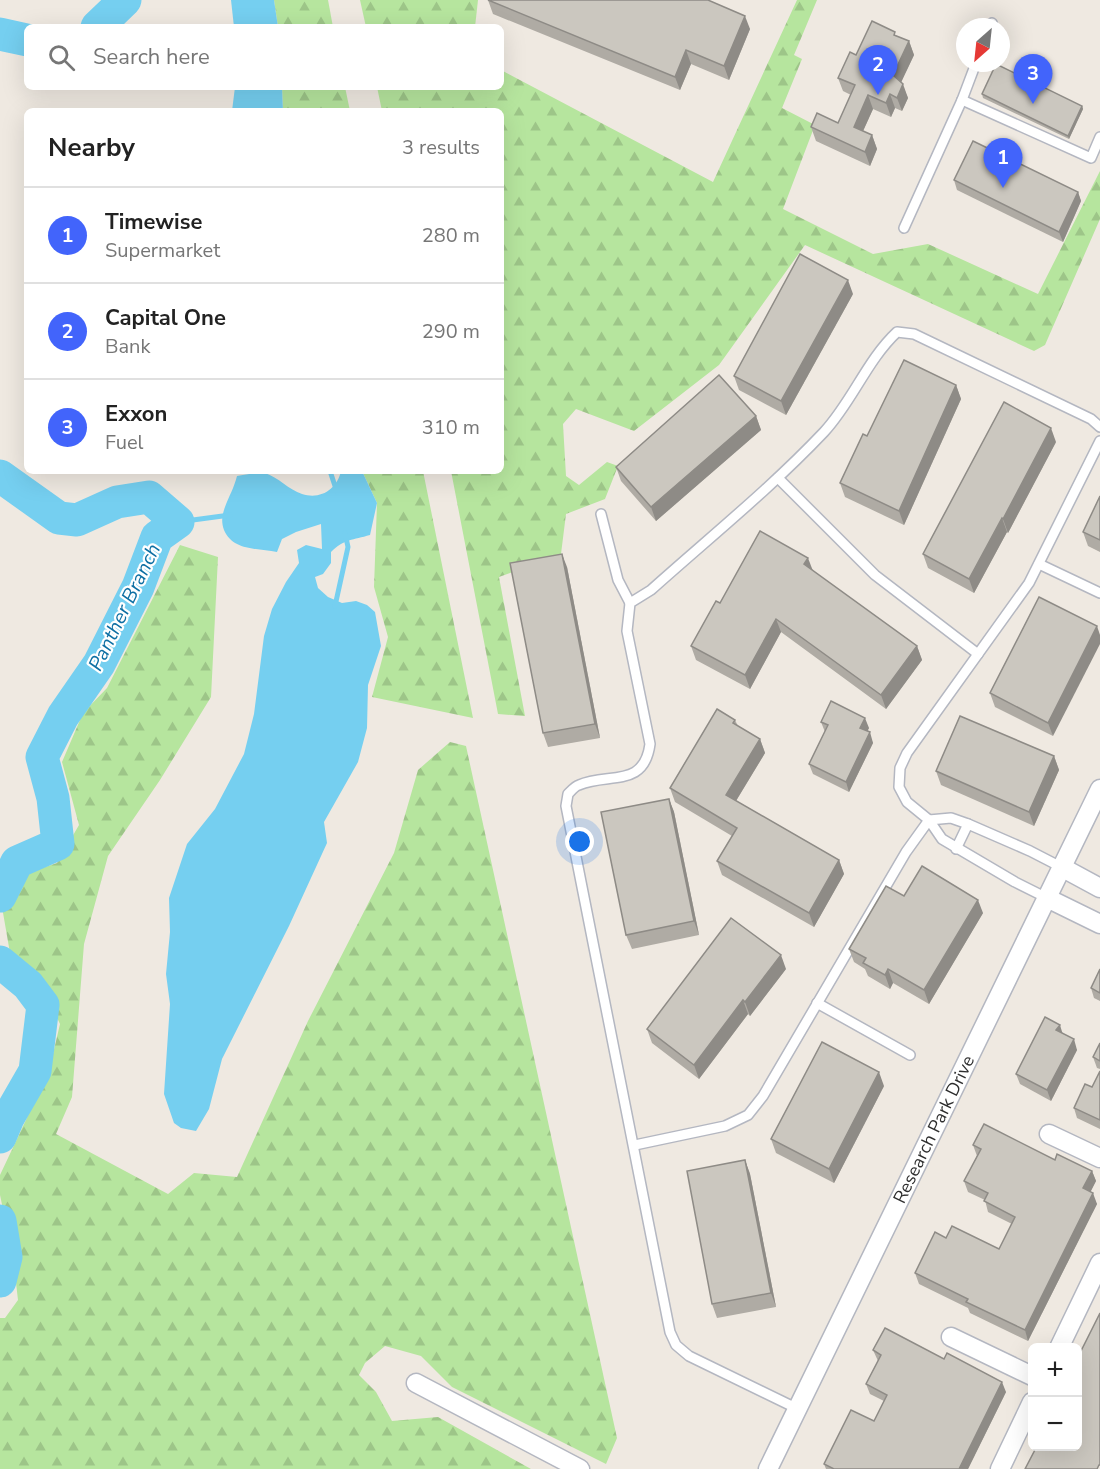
<!DOCTYPE html>
<meta charset="utf-8">
<style>
:root{--surface:#fff;--page:#f6f6f6;--text:#222;--muted:#767676;--line:#e0e0e0;--accent:#4264fb}
body{margin:0;font-family:"Nunito Sans",sans-serif;background:var(--page);color:var(--text)}
.controls{position:absolute;right:18px;bottom:18px;display:grid;overflow:hidden;border-radius:9px;box-shadow:0 6px 24px #0002}
.controls button{width:54px;height:54px;display:grid;place-items:center;padding:0;border:0;border-bottom:2px solid var(--line);background:var(--surface);color:var(--text);font:30px sans-serif}
.compass{position:absolute;left:956px;top:18px;width:54px;height:54px;border-radius:50%;background:var(--surface);box-shadow:0 6px 24px #0002;rotate:207deg}
.you{position:absolute;left:580px;top:842px;width:21px;height:21px;margin:-15px;border:4px solid #fff;border-radius:50%;background:#1a73e8;box-shadow:0 0 0 9px #1a73e833}
.badge{display:grid;place-items:center;width:39px;height:39px;border-radius:50%;background:var(--accent);color:#fff;font-size:20px;font-weight:700}
.pin{position:absolute;translate:-50% -50px;filter:drop-shadow(0 2px 3px #0008)}
.pin::after{content:'';position:absolute;top:32px;width:21px;height:18px;background:inherit;clip-path:polygon(0 0,100% 0,50% 100%)}
.list{margin:0;padding:0;list-style:none}
h2{display:flex;justify-content:space-between;align-items:center;height:78px;margin:0;padding:0 24px;font-size:26px}
h2 small{font-size:20px;font-weight:400;color:var(--muted)}
.list li{display:grid;grid-template-columns:39px 1fr auto;gap:18px;align-items:center;box-sizing:border-box;height:96px;padding:0 24px;border-top:2px solid var(--line)}
.list b{display:block;font-size:22px;white-space:nowrap}
.list p{margin:0;font-size:20px;white-space:nowrap;color:var(--muted)}
.list em{font-size:20px;font-style:normal;color:var(--muted)}
.icon{flex:none;width:33px;height:33px;fill:none;stroke:currentColor;stroke-width:2;stroke-linecap:round;stroke-linejoin:round}
.map{position:relative;flex:none;width:1100px;height:1469px;overflow:hidden}
.search{position:absolute;background:var(--surface);box-shadow:0 6px 24px #0002;left:24px;top:24px;width:480px;height:66px;display:flex;align-items:center;gap:15px;box-sizing:border-box;padding:0 21px;border-radius:9px;color:var(--muted);font-size:22px}
.panel{position:absolute;background:var(--surface);box-shadow:0 6px 24px #0002;left:24px;top:108px;width:480px;height:366px;border-radius:9px}
.map>svg:first-child{display:block}
</style>
<div class="map">
<svg width="1100" height="1469" viewBox="0 0 1100 1469">
<defs>
<pattern id="forest-firs" width="22" height="20" patternUnits="userSpaceOnUse" patternTransform="scale(1.5)"><rect width="22" height="20" fill="#b6e59e"/><path d="M5 1l3.5 6h-7zM16 11l3.5 6h-7z" fill="#9dc588"/></pattern>
</defs>
<rect width="100%" height="100%" fill="#efe9e1"/>
<!-- forest -->
<g fill="url(#forest-firs)">
<path d="M274,0H328L333,27H278Z"/>
<path d="M360,0H478L475,27H366Z"/>
<path d="M797,0H817L794,55L802,59L782,108L815,125L783,209L873,254L928,244L1038,294L1100,171V219L1045,345L1034,351L805,245L719,365L634,431L576,409L563,424L566,476L579,485L607,462L618,466L605,499L566,514L561,554L499,577L525,716L498,714L451,471H501V111H382L377,87H501V70L713,182Z"/>
<path d="M282,87H345L350,111H283Z"/>
<path d="M362,471H423L473,718L372,697L388,637L374,587L377,503Z"/>
<path d="M180,545L218,557L211,697L160,780L108,856L84,944L72,1097L56,1134L168,1194L194,1173L237,1177L308,1021L394,853L418,770L450,742L466,746L617,1438L606,1464L452,1387L421,1356L385,1346L365,1363L359,1375L376,1392L392,1421L438,1417L531,1469H0V1318H5L18,1300L13,1257L0,1195V1175L49,1071L60,1024L41,984L10,953L2,907L24,874L57,863L79,825L62,762L83,713L107,688Z"/>
</g>
<!-- water -->
<g fill="#75cff0">
<path d="M231,0H274L278,27H234Z"/>
<path d="M235,87H282L283,111H232Z"/>
<path d="M341,471H362L377,503L370,535C353,540 344,539 331,552V563L323,574L315,577L318,588L328,597L342,603L356,601L367,605L375,612L381,646L368,685L367,728L358,762L324,822L327,843L289,926L222,1059L209,1109L196,1131L181,1128L174,1123L164,1094L170,1004L166,974L170,932L169,898L187,844L215,809L244,754L254,714L264,636L272,609L286,582L299,563L297,550L306,545L322,549L321,524L296,532L282,539L277,552C257,548 233,551 224,530C221,522 222,515 225,507C229,496 234,488 237,476C245,475 257,472 265,473C278,477 289,490 302,494C321,500 337,489 341,471Z"/>
</g>
<g fill="none" stroke-linecap="round" stroke-linejoin="round">
<!-- stream -->
<g stroke="#75cff0" stroke-width="5">
<path d="M330,471L337,492"/>
<path d="M178,522L230,515"/>
<path d="M335,606L348,547L345,533"/>
</g>
<!-- river -->
<g stroke="#75cff0" stroke-width="33">
<path d="M97,27L125,0"/>
<path d="M0,34L27,40"/>
<path d="M0,476L59,518L77,520L117,502L149,497L178,522L157,537L138,587L99,664L63,716L42,757L53,798L58,844L17,862L0,896"/>
<path d="M0,962L28,985L43,1005L35,1071L8,1118L0,1137"/>
<path d="M0,1221L6,1257L0,1281"/>
</g>
<!-- service casing -->
<g stroke="#b4b7c1" stroke-width="12">
<g id="service">
<path d="M990,27L992,23"/>
<path d="M962,100L1091,158L1100,137"/>
<path d="M904,228L962,100L976,63"/>
<path d="M778,478L875,575L978,654"/>
<path d="M601,514L618,580L630,603"/>
<path d="M1039,564L1100,593"/>
<path d="M956,849L968,824"/>
<path d="M1047,898L1015,882L942,839L929,820L907,802L899,787L900,768L907,753L1029,583L1100,441"/>
<path d="M817,1003L910,1055"/>
<path d="M635,1145L725,1126L748,1115L763,1096L906,852L929,820L951,818L968,824L1030,851L1063,868"/>
<path d="M798,1409L689,1356L676,1345L670,1332L566,806L568,794C571,791 575,786 579,785C608,772 644,789 650,744L627,631L630,603L651,590C709,538 770,489 824,432C852,402 867,360 897,332L914,334L1091,419L1100,427"/>
</g>
</g>
<!-- minor casing -->
<g stroke="#b4b7c1" stroke-width="21">
<g id="minor">
<path d="M1063,868L1100,888"/>
<path d="M1047,898L1100,924"/>
<path d="M1049,1134L1100,1158"/>
<path d="M951,1337L1032,1376"/>
<path d="M1059,1348L1100,1263"/>
<path d="M416,1383L580,1469"/>
<path id="s1" d="M768,1469L1100,789"/>
<path d="M1000,1469L1032,1402"/>
</g>
</g>
<!-- service -->
<use href="#service" stroke="#fff" stroke-width="9"/>
<!-- minor -->
<use href="#minor" stroke="#fff" stroke-width="18"/>
</g>
<!-- wall -->
<g fill="#afaba4">
<path d="M488,0H710V1L750,29L729,80L691,64L680,90L493,14Z"/>
<path d="M897,36L909,41L914,55L901,82L908,98L902,111L895,108L891,117L873,109L863,131L872,135L877,149L870,166L816,141L811,127L838,123L851,95L843,91L838,78L856,55Z"/>
<path d="M982,94L1082,106L1083,109L1069,139L983,98Z"/>
<path d="M954,180L1078,192L1081,201L1063,242L957,190Z"/>
<path d="M853,294L786,415L739,390L734,376Z"/>
<path d="M956,385L961,399L904,525L845,497L840,483L867,436Z"/>
<path d="M756,416L761,430L656,521L621,481L616,467Z"/>
<path d="M1056,442L1008,533L1007,532L974,593L928,568L923,554Z"/>
<path d="M1100,496V552L1088,546L1083,532Z"/>
<path d="M567,567L600,738L548,747L543,733Z"/>
<path d="M812,571L917,646L922,660L886,709L781,632L750,689L696,660L691,646L720,603Z"/>
<path d="M1039,597L1053,736L995,707L990,693Z"/>
<path d="M735,720L738,726L760,739L765,753L736,801L839,860L844,874L814,927L722,875L717,861L732,836L675,802L670,788Z"/>
<path d="M821,722L869,728L867,731L873,743L849,792L813,774L809,764L825,732Z"/>
<path d="M1054,756L1059,770L1034,826L941,785L936,771Z"/>
<path d="M669,799L674,812L699,935L632,949L626,935Z"/>
<path d="M904,896L983,913L929,1004L893,983L890,989L868,976L865,969L854,962L849,949Z"/>
<path d="M786,969L750,1016L748,1014L699,1079L652,1043L647,1029Z"/>
<path d="M1100,969V1001L1094,998L1091,988Z"/>
<path d="M1063,1034L1077,1050L1051,1101L1020,1084L1016,1074Z"/>
<path d="M1100,1043V1069L1097,1068L1093,1057Z"/>
<path d="M1100,1071V1129L1077,1118L1074,1108L1092,1087Z"/>
<path d="M884,1086L834,1183L776,1153L771,1139Z"/>
<path d="M973,1145L1055,1160L1092,1171L1096,1181L1090,1192L1097,1204L1028,1341L970,1313L968,1308L919,1284L915,1273L946,1238L999,1249L1012,1224L988,1212L985,1200L968,1192L964,1181L977,1156Z"/>
<path d="M745,1160L750,1174L776,1307L717,1318L712,1304Z"/>
<path d="M873,1350L1006,1392L968,1469H826L824,1464L874,1421L884,1401L870,1394L866,1384L878,1361Z"/>
</g>
<!-- shaded-wall -->
<g fill="#8e8b86">
<path d="M745,16L750,29L729,80L724,66Z"/>
<path d="M909,41L914,55L898,89L893,75Z"/>
<path d="M686,50L691,64L680,90L675,77Z"/>
<path d="M903,84L908,98L902,111L897,98Z"/>
<path d="M890,94L895,108L891,117L886,103Z"/>
<path d="M868,95L873,109L859,140L854,127Z"/>
<path d="M1082,106L1083,109L1069,139L1068,136Z"/>
<path d="M872,135L877,149L870,166L865,152Z"/>
<path d="M1078,192L1081,201L1063,242L1059,232Z"/>
<path d="M848,280L853,294L786,415L781,401Z"/>
<path d="M956,385L961,399L904,525L899,511Z"/>
<path d="M756,416L761,430L656,521L651,507Z"/>
<path d="M1051,428L1056,442L1008,533L1003,519Z"/>
<path d="M1002,518L1007,532L974,593L969,579Z"/>
<path d="M562,554L567,567L600,738L595,724Z"/>
<path d="M808,558L813,571L804,564Z"/>
<path d="M776,619L781,632L750,689L745,675Z"/>
<path d="M1097,626L1100,635V644L1053,736L1048,723Z"/>
<path d="M917,646L922,660L886,709L881,695Z"/>
<path d="M865,718L869,728L864,738L860,728Z"/>
<path d="M870,732L873,743L849,792L846,782Z"/>
<path d="M760,739L765,753L731,809L726,795Z"/>
<path d="M1054,756L1059,770L1034,826L1029,812Z"/>
<path d="M669,799L674,812L699,935L694,921Z"/>
<path d="M839,860L844,874L814,927L809,913Z"/>
<path d="M978,900L983,913L929,1004L924,990Z"/>
<path d="M781,955L786,969L750,1016L745,1002Z"/>
<path d="M888,969L893,983L890,989L885,975Z"/>
<path d="M743,1000L748,1014L699,1079L694,1065Z"/>
<path d="M1060,1025L1063,1035L1056,1030Z"/>
<path d="M1074,1039L1077,1050L1051,1101L1047,1090Z"/>
<path d="M879,1072L884,1086L834,1183L829,1169Z"/>
<path d="M745,1160L750,1174L776,1307L771,1293Z"/>
<path d="M1092,1171L1096,1181L1087,1199L1083,1188Z"/>
<path d="M1093,1193L1097,1204L1028,1341L1025,1330Z"/>
<path d="M1002,1382L1006,1392L968,1469H959Z"/>
</g>
<!-- building -->
<g fill="#cbc7bf" stroke="#8e8b86" stroke-width="1.5">
<path d="M488,0H708L745,16L724,66L686,50L675,77Z"/>
<path d="M872,21L895,32L894,35L909,41L893,75L903,84L897,98L890,94L886,103L868,95L854,127L872,135L865,152L811,127L817,113L838,123L855,85L838,78L850,52L856,55Z"/>
<path d="M996,64L1082,106L1068,136L982,94Z"/>
<path d="M973,141L1078,192L1059,232L954,180Z"/>
<path d="M800,254L848,280L781,401L734,376Z"/>
<path d="M904,360L956,385L899,511L840,483L863,434L867,436Z"/>
<path d="M719,375L756,416L651,507L616,467Z"/>
<path d="M1004,402L1051,428L1003,519L1002,518L969,579L923,554Z"/>
<path d="M1100,496V540L1083,532Z"/>
<path d="M760,531L808,558L804,564L917,646L881,695L776,619L745,675L691,646L716,601L720,603Z"/>
<path d="M562,554L595,724L543,733L510,563Z"/>
<path d="M1039,597L1097,626L1048,723L990,693Z"/>
<path d="M831,701L865,718L860,728L870,732L846,782L809,764L828,725L821,722Z"/>
<path d="M717,709L735,720L733,723L760,739L726,795L839,860L809,913L717,861L737,828L670,788Z"/>
<path d="M960,716L1054,756L1029,812L936,771Z"/>
<path d="M669,799L694,921L626,935L601,812Z"/>
<path d="M922,866L978,900L924,990L888,969L885,975L863,963L866,958L849,949L886,886L904,896Z"/>
<path d="M731,918L781,955L745,1002L743,1000L694,1065L647,1029Z"/>
<path d="M1100,969V993L1091,988Z"/>
<path d="M1045,1017L1060,1025L1056,1030L1074,1039L1047,1090L1016,1074Z"/>
<path d="M822,1042L879,1072L829,1169L771,1139Z"/>
<path d="M1100,1043V1061L1093,1057Z"/>
<path d="M1100,1071V1120L1074,1108L1085,1084L1092,1087Z"/>
<path d="M984,1124L1055,1160L1057,1154L1092,1171L1083,1188L1093,1193L1025,1330L966,1302L968,1299L915,1273L935,1232L946,1238L952,1226L999,1249L1015,1217L984,1201L988,1193L964,1181L981,1149L973,1145Z"/>
<path d="M745,1160L771,1293L712,1304L687,1171Z"/>
<path d="M1100,1313V1465H1099L1097,1469H1025L1037,1446H1077V1359Z"/>
<path d="M885,1328L944,1359L947,1353L1002,1382L959,1469H834L824,1464L851,1410L874,1421L887,1395L866,1384L881,1355L873,1350Z"/>
</g>
<g text-anchor="middle" stroke-width="4.5" stroke-linejoin="round" paint-order="stroke">
<!-- street labels -->
<g font-size="18" fill="#2e2e2e" stroke="#fff">
<text dy="6" stroke="none"><textPath href="#s1" startOffset="378">Research Park Drive</textPath></text>
</g>
<!-- water labels -->
<g font-size="20" font-style="italic" fill="#0d6fa3" stroke="#fff">
<text transform="translate(124 607) rotate(-64)" y="7">Panther Branch</text>
</g>
</g>
</svg>
<div class="controls">
<button>+</button>
<button>−</button>
</div>
<svg class="compass" viewBox="-18 -18 36 36"><path d="M0-13l5 13h-10z" fill="#e53935"/><path d="M0 13l5-13h-10z" fill="#767676"/></svg>
<div class="you"></div>
<div class="pin badge" style="left:1003px;top:188px">1</div>
<div class="pin badge" style="left:878px;top:95px">2</div>
<div class="pin badge" style="left:1033px;top:104px">3</div>
<div class="search"><svg class="icon" aria-label="search" viewBox="0 0 24 24"><circle cx="10" cy="10" r="6"/><path d="M15 15l6 6"/></svg>Search here</div>
<section class="panel">
<h2>Nearby<small>3 results</small></h2>
<ul class="list">
<li><span class="badge">1</span><div><b>Timewise</b><p>Supermarket</p></div><em>280 m</em></li>
<li><span class="badge">2</span><div><b>Capital One</b><p>Bank</p></div><em>290 m</em></li>
<li><span class="badge">3</span><div><b>Exxon</b><p>Fuel</p></div><em>310 m</em></li>
</ul>
</section>
</div>
